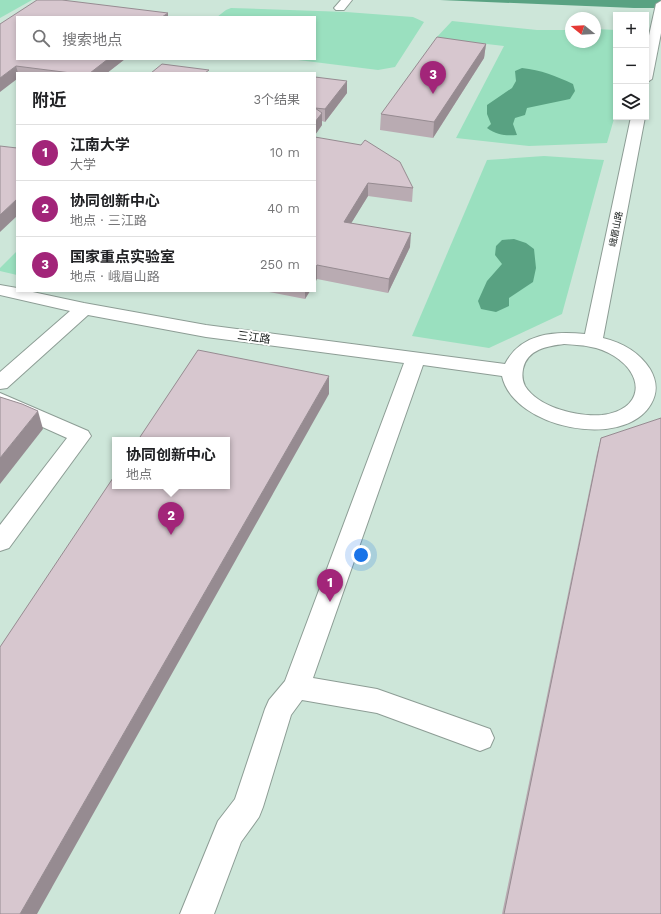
<!DOCTYPE html>
<html lang="zh">
<meta charset="utf-8">
<style>
:root{--surface:#fff;--page:#f6f6f6;--text:#202124;--muted:#757577;--line:#e0e0e0;--accent:#a22579}
body{margin:0;font-family:"Work Sans","Noto Sans SC",sans-serif;background:var(--page);color:var(--text)}
.controls{position:absolute;right:12px;top:12px;display:grid;overflow:hidden;border-radius:0px;box-shadow:0 2px 6px #0003}
.controls button{width:36px;height:36px;display:grid;place-items:center;padding:0;border:0;border-bottom:1px solid var(--line);background:var(--surface);color:var(--text);font:20px sans-serif}
.compass{position:absolute;left:565px;top:12px;width:36px;height:36px;border-radius:50%;background:var(--surface);box-shadow:0 2px 6px #0003;rotate:288deg}
.you{position:absolute;left:361px;top:555px;width:14px;height:14px;margin:-10px;border:3px solid #fff;border-radius:50%;background:#1a73e8;box-shadow:0 0 0 6px #1a73e833}
.badge{display:grid;place-items:center;width:26px;height:26px;border-radius:50%;background:var(--accent);color:#fff;font-size:13px;font-weight:700}
.pin{position:absolute;translate:-50% -33px;filter:drop-shadow(0 1px 2px #0008)}
.pin::after{content:'';position:absolute;top:21px;width:14px;height:12px;background:inherit;clip-path:polygon(0 0,100% 0,50% 100%)}
.popup{position:absolute;left:112px;top:437px;width:118px;height:52px;box-sizing:border-box;display:grid;place-content:center;border-radius:0px;background:var(--surface);filter:drop-shadow(0 1px 3px #0005);font-size:13px;white-space:nowrap;color:var(--muted)}
.popup b{font-size:15px;color:var(--text)}
.popup::after{content:'';position:absolute;left:50%;top:100%;margin-left:-8px;border:8px solid transparent;border-top-color:var(--surface)}
.list{margin:0;padding:0;list-style:none}
h2{display:flex;justify-content:space-between;align-items:center;height:52px;margin:0;padding:0 16px;font-size:17px}
h2 small{font-size:13px;font-weight:400;color:var(--muted)}
.list li{display:grid;grid-template-columns:26px 1fr auto;gap:12px;align-items:center;box-sizing:border-box;height:56px;padding:0 16px;border-top:1px solid var(--line)}
.list b{display:block;font-size:15px;white-space:nowrap}
.list p{margin:0;font-size:13px;white-space:nowrap;color:var(--muted)}
.list em{font-size:13px;font-style:normal;color:var(--muted)}
.icon{flex:none;width:22px;height:22px;fill:none;stroke:currentColor;stroke-width:2;stroke-linecap:round;stroke-linejoin:round}
.map{position:relative;flex:none;width:661px;height:914px;overflow:hidden}
.search{position:absolute;background:var(--surface);box-shadow:0 2px 6px #0003;left:16px;top:16px;width:300px;height:44px;display:flex;align-items:center;gap:10px;box-sizing:border-box;padding:0 14px;border-radius:0px;color:var(--muted);font-size:15px}
.panel{position:absolute;background:var(--surface);box-shadow:0 2px 6px #0003;left:16px;top:72px;width:300px;height:220px;border-radius:0px}
.map>svg:first-child{display:block}
</style>
<div class="map">
<svg width="661" height="914" viewBox="0 0 661 914">
<rect width="100%" height="100%" fill="#deefe6"/>
<!-- built -->
<path fill="#cde6d9" fill-rule="evenodd" d="M0,0H661V914H0ZM616,15H646V117H616ZM17,17H315V59H17ZM571,18H595V42H571ZM17,73H315V291H17ZM115,440H227V486H115Z"/>
<!-- green -->
<g fill="#9ae0bf">
<path d="M0,0H32L0,18Z"/>
<path d="M231,8L346,12L413,17L424,22L395,67L378,70L290,59H315V17H217L226,10Z"/>
<path d="M452,21L537,30H571V42H595V29L616,30V112L607,143L529,146L456,138L504,46L436,38Z"/>
<path d="M544,156L604,160L562,314L489,348L412,336L487,160Z"/>
<path d="M17,251V275L0,271V268Z"/>
</g>
<!-- water -->
<g fill="#59a282">
<path d="M440,0H661V8H634Z"/>
<path d="M522,68C541,70 556,76 573,84L575,91L570,99L527,108L525,115L515,118L513,124L517,135C506,136 497,135 487,128L491,124L487,114V105L512,88L516,81L515,71Z"/>
<path d="M514,239L526,243L534,249L536,268L533,282L509,298V306L496,312L481,309L478,301L487,281L502,264L495,255L496,246L502,240Z"/>
</g>
<g fill="none" stroke-linecap="round" stroke-linejoin="round">
<!-- minor casing -->
<g stroke="#8d9d95" stroke-width="2">
<g id="minor">
<path d="M341,0H352L344,10H336L334,8Z"/>
<path d="M661,1V33L652,79L646,83V49L656,4Z"/>
<path d="M631,117H645L603,338C623,343 639,352 650,369C657,381 658,392 651,404C624,451 513,428 502,376L423,365L313,678L377,689L490,729L494,738L490,747L480,751L377,713L302,700L291,715L263,807L259,817L241,842L214,914H180L218,821L235,799L265,709L269,700L285,681L404,363L206,337L88,315L7,388L0,389V372L70,311L0,295V285L17,288V291H28L84,303L206,325L505,364C521,333 554,331 585,334ZM564,344C581,345 599,346 614,356C646,376 643,410 602,415C578,417 539,408 525,386C522,380 522,375 523,369C527,349 548,346 564,344Z"/>
<path d="M0,393L88,431L91,436L9,548L0,551V525L67,438L0,408Z"/>
</g>
</g>
<!-- minor -->
<use href="#minor" fill="#fff" fill-rule="evenodd"/>
</g>
<!-- wall -->
<g fill="#b9abb2">
<path d="M0,24L125,59L107,73H17Z"/>
<path d="M486,44L484,58L433,138L380,130L381,114Z"/>
<path d="M315,77L347,93L325,122L322,121V125L315,135Z"/>
<path d="M315,137L413,188L412,202L368,196L351,223L410,247L388,293L317,279Z"/>
<path d="M264,291H310L305,299Z"/>
<path d="M601,438L661,914H502L597,453Z"/>
</g>
<!-- shaded-wall -->
<g fill="#968b91">
<path d="M168,13V17H162Z"/>
<path d="M486,44L484,58L433,138L434,122Z"/>
<path d="M108,59H125L107,73H90Z"/>
<path d="M16,66L18,73H17V79L0,92V78Z"/>
<path d="M347,81V93L325,122V109Z"/>
<path d="M322,113V125L315,135V122Z"/>
<path d="M368,183V196L344,235V222Z"/>
<path d="M17,199V216L0,232V215Z"/>
<path d="M411,233L410,247L388,293L389,279Z"/>
<path d="M317,265V279L315,283V268Z"/>
<path d="M305,291H310L305,299Z"/>
<path d="M329,376V394L37,914H20Z"/>
<path d="M38,411L43,429L0,484V458Z"/>
</g>
<!-- building -->
<g fill="#d7c7cf" stroke="#968b91">
<path d="M37,0H62L168,13L162,17H17V59H108L90,73H71L16,66L0,78V24Z"/>
<path d="M437,37L486,44L434,122L381,114Z"/>
<path d="M162,64L209,70L205,73H151Z"/>
<path d="M315,77L347,81L325,109L315,108Z"/>
<path d="M315,108L322,113L315,122Z"/>
<path d="M315,137L361,145L365,140L400,162L413,188L368,183L344,222L411,233L389,279L317,265L315,268Z"/>
<path d="M0,146L17,148V199L0,215Z"/>
<path d="M198,350L329,376L20,914H0V647L115,475V486H227V440H138Z"/>
<path d="M0,397L22,404L38,411L0,458Z"/>
<path d="M661,418V914H504L601,438Z"/>
</g>
<g text-anchor="middle" stroke-width="4" stroke-linejoin="round" paint-order="stroke">
<!-- far-street labels -->
<g font-size="9" fill="#121715" stroke="#fff">
<text transform="translate(616 229) rotate(-79)" y="3">峨眉山路</text>
</g>
<!-- street labels -->
<g font-size="11" fill="#121715" stroke="#fff">
<text transform="translate(254 337) rotate(8)" y="4">三江路</text>
</g>
</g>
</svg>
<div class="controls">
<button>+</button>
<button>−</button>
<button><svg class="icon" aria-label="layers" viewBox="0 0 24 24"><path d="M12 4l9 5-9 5-9-5zM3 14l9 5 9-5"/></svg></button>
</div>
<svg class="compass" viewBox="-18 -18 36 36"><path d="M0-13l5 13h-10z" fill="#e53935"/><path d="M0 13l5-13h-10z" fill="#757577"/></svg>
<div class="you"></div>
<div class="pin badge" style="left:330px;top:602px">1</div>
<div class="pin badge" style="left:171px;top:535px">2</div>
<div class="popup"><b>协同创新中心</b>地点</div>
<div class="pin badge" style="left:433px;top:94px">3</div>
<div class="search"><svg class="icon" aria-label="search" viewBox="0 0 24 24"><circle cx="10" cy="10" r="6"/><path d="M15 15l6 6"/></svg>搜索地点</div>
<section class="panel">
<h2>附近<small>3个结果</small></h2>
<ul class="list">
<li><span class="badge">1</span><div><b>江南大学</b><p>大学</p></div><em>10 m</em></li>
<li><span class="badge">2</span><div><b>协同创新中心</b><p>地点 · 三江路</p></div><em>40 m</em></li>
<li><span class="badge">3</span><div><b>国家重点实验室</b><p>地点 · 峨眉山路</p></div><em>250 m</em></li>
</ul>
</section>
</div>
